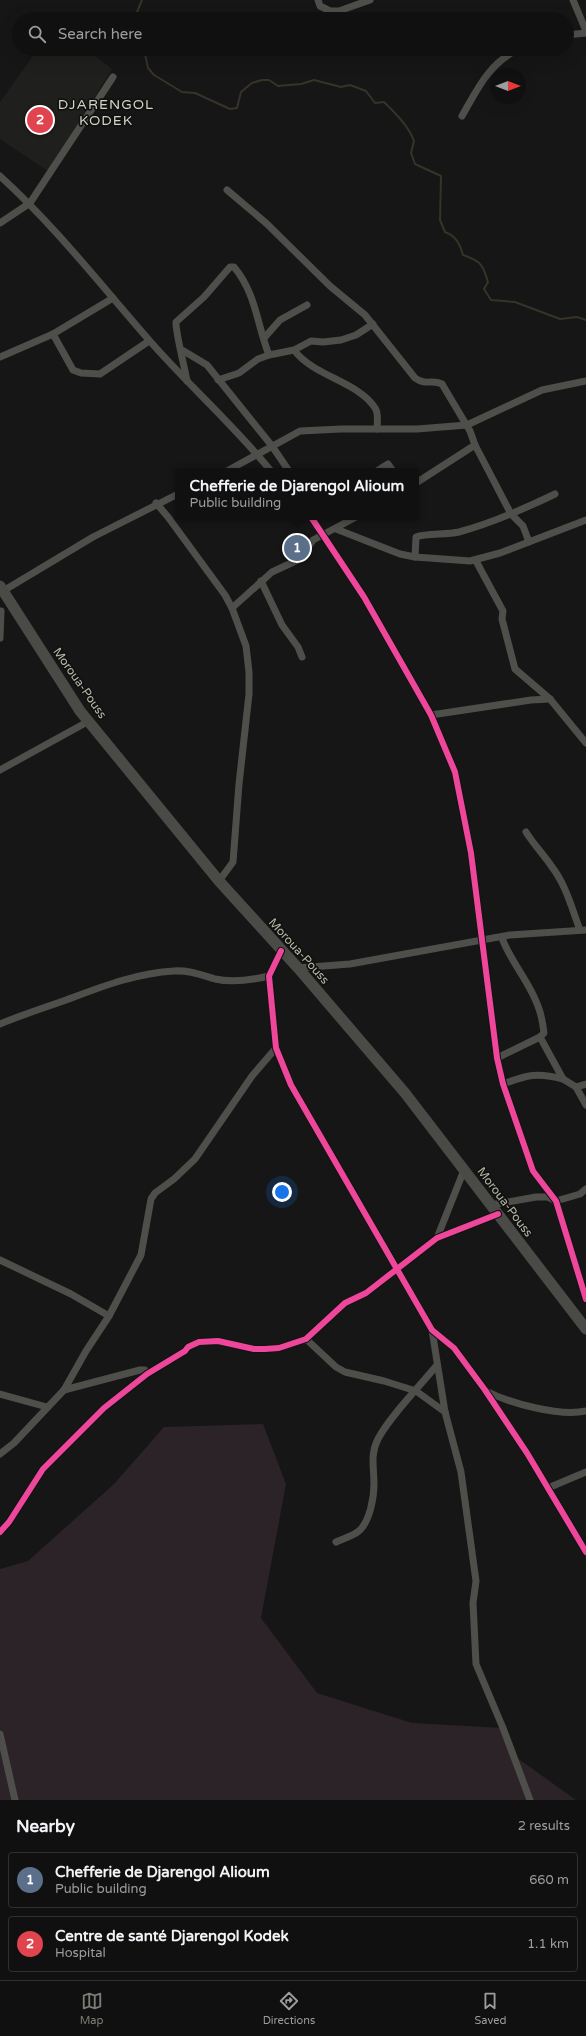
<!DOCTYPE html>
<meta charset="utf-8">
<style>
:root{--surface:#101010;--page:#1e1e1e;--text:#f1f3f6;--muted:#9c9d9f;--line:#303030;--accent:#7e7e74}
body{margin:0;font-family:"Varela Round",sans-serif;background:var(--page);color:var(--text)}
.compass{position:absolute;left:490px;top:68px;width:36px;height:36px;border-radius:50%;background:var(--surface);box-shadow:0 4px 16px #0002;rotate:90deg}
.you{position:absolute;left:282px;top:1192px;width:14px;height:14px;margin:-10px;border:3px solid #fff;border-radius:50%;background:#1a73e8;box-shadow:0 0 0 6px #1a73e833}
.badge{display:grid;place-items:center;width:26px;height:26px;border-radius:50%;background:var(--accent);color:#fff;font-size:13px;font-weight:700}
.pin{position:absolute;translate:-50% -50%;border:2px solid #fff;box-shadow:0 1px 4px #0006}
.popup{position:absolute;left:175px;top:468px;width:244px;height:52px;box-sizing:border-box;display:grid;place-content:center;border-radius:4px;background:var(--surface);filter:drop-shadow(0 1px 3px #0005);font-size:13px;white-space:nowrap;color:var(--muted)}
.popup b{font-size:15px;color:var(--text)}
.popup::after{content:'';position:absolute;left:50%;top:100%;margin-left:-8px;border:8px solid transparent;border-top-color:var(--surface)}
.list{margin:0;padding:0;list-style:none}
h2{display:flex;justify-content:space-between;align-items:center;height:52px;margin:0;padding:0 16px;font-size:17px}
h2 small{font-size:13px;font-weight:400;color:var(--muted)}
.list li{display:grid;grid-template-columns:26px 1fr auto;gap:12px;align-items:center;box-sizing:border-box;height:56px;margin:0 8px 8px;padding:0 8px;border:1px solid var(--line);border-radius:4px}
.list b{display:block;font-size:15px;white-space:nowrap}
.list p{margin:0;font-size:13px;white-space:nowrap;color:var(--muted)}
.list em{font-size:13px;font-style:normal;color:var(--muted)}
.icon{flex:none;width:22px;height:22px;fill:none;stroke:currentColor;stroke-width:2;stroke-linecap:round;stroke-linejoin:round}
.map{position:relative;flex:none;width:586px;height:1800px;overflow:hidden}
.search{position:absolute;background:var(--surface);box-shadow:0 4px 16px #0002;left:12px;right:12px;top:12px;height:44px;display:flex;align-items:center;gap:10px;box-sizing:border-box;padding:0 14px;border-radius:22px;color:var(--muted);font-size:15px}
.sheet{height:180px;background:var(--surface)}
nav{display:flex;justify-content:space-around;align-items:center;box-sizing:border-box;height:56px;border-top:1px solid var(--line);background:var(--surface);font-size:11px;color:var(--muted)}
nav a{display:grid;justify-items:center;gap:2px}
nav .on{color:var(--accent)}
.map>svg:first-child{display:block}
</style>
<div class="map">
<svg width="586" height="1800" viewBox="0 0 586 1800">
<rect width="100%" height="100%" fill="#161616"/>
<!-- built -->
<path fill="#1f201d" d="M38,49H86L112,69L48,171L0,139V102Z"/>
<!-- green -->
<path fill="#2b2328" d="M263,1424L286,1484L261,1618L317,1693L412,1723L503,1728L513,1755L576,1800H0V1569L28,1561L114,1484L164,1427Z"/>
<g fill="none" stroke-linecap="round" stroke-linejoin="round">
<!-- stream -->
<g stroke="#373329" stroke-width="2">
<path d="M134,19L142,0"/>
<path d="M144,49L148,68L154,75L182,92L195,93L230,109L237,108L241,92L252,83L262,80H269L278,86L301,84L314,80L341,87L350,85L366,91L375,103L384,102C396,114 408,125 414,141L411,153L415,164L441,176L440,220L445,232C456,236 460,244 463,255C481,261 483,265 488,282L484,289L491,300L515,302L560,319L577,317L586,320"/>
</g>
<!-- minor -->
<g stroke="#4e4e4a" stroke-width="7">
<path d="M318,0L320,6L330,11H339L370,0"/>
<path d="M573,0L586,31"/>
<path d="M567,35L586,33"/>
<path d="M462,116C478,88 488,65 518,49"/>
<path d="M0,176C55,226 100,284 149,340C188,385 233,424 271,471"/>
<path d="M227,190L266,223L330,286L365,315L415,378C426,386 432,379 442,384L470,431L475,445L511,514L523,526L529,542"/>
<path d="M0,223L30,203L113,77"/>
<path d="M53,334L73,370L81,373L100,374L149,341"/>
<path d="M265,337L280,320L307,305"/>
<path d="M182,350L207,365L272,446L289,471"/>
<path d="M294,350L311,341L323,342L341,340L356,335L373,324"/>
<path d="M0,357L53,334L113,298"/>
<path d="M218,380L239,373L258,359L269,355L294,350C313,376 359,382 375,408C379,413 377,423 377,429"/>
<path d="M187,381C185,369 175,330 176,322L204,297L230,267H234C256,293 257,325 269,355"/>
<path d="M227,471L300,431L341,429H417L467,425L542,390L586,381"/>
<path d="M377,471L388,464L393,471"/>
<path d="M416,483L475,445"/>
<path d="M156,503L168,517L225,595L232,608L246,646L249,672V694L239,784L233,862L219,881"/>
<path d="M311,517L364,597L431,715L455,772L471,853L497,1058L503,1084L533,1171L556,1201L586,1299"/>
<path d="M336,529L400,554L415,557L470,561L500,553L586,520"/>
<path d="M415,557L416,537C427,533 446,535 459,532C492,523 524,509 555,494"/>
<path d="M476,561L503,611L502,619L515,669L550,699L586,743"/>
<path d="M261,581L282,625L298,647L302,657"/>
<path d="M3,591L93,537L178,494"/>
<path d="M232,608L272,572L300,559L313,540L356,517"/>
<path d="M0,638L1,611"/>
<path d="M431,715L531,700L550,699"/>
<path d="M0,770L89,721"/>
<path d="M526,832C534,845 544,855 552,867C566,885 572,909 580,930"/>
<path d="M281,951L269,976L276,1048L291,1085L432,1330L454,1348L485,1390L527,1453L586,1552"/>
<path d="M298,968L350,964L510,935L586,930"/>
<path d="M0,1024C21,1015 44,1008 66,1000C101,987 136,973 174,971C189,970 201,975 215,979C233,983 252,980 269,976"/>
<path d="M540,1037L563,1079L576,1087L586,1105"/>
<path d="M497,1058L540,1037L544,1033C543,1025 542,1017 539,1009C531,983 511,963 502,938"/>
<path d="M503,1084C527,1075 537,1072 563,1079"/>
<path d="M576,1087L586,1084"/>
<path d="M491,1205L536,1197H548L556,1201L580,1194L586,1189"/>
<path d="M437,1238L464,1170"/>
<path d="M0,1260L71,1294L109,1316"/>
<path d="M432,1330L445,1412L461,1472L476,1581L473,1603L476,1664L503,1728L530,1800"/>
<path d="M306,1339L336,1367L345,1372L384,1381L416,1391L445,1412"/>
<path d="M64,1390L140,1370H145L147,1374"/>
<path d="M486,1391C509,1403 560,1417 586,1411"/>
<path d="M0,1394L47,1407"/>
<path d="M0,1454L14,1443L64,1390L86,1351L109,1316L141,1255L151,1199L155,1193L174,1179L195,1159L252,1076L276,1048"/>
<path d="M548,1488L586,1472"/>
<path d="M0,1532L9,1522L43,1469L104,1408L147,1374L185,1351L188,1347L199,1342L218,1341L254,1349H265L279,1348L306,1339L345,1303L366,1293L437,1238L498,1214"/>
<path d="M336,1542C344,1538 354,1536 360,1530C370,1520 374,1497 374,1484C374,1468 370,1454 378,1439C390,1416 420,1386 437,1365"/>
<path d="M0,1734L15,1800"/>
</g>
<!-- primary -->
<path stroke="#4a4a47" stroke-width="11" d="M0,586L80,711L219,881L298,968L405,1093L586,1329"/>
<!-- cycleway casing -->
<g stroke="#111210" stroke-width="8">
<g id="cycleway">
<path d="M311,517L364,597L431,715L455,772L471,853L497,1058L503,1084L533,1171L556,1201L586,1299"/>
<path d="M281,951L269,976L276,1048L291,1085L432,1330L454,1348L485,1390L527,1453L586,1552"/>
<path d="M0,1532L9,1522L43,1469L104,1408L147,1374L185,1351L188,1347L199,1342L218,1341L254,1349H265L279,1348L306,1339L345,1303L366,1293L437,1238L498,1214"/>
</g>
</g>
<!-- cycleway -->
<use href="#cycleway" stroke="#ed469a" stroke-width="6"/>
</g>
<g text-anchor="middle" stroke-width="3.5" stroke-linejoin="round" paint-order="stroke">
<!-- street labels -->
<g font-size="12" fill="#b6b6a7" stroke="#111210">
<text transform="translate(80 683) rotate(55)" y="4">Moroua-Pouss</text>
<text transform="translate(299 951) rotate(48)" y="4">Moroua-Pouss</text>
<text transform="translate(505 1202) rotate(53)" y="4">Moroua-Pouss</text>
</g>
<!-- quarter labels -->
<g font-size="14" letter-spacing="1" fill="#d2d3c8" stroke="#111210">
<text x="106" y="109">DJARENGOL<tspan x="106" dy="16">KODEK</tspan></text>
</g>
</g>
</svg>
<svg class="compass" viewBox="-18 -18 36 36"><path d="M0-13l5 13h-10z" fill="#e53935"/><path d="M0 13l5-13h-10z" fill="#9c9d9f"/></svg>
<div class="you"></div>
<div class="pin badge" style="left:297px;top:548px;background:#5c6f8a">1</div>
<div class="popup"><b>Chefferie de Djarengol Alioum</b>Public building</div>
<div class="pin badge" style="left:40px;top:120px;background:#e0444e">2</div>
<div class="search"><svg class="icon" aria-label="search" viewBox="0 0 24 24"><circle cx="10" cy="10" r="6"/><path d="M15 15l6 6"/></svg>Search here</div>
</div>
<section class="sheet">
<h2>Nearby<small>2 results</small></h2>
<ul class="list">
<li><span class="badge" style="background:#5c6f8a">1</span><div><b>Chefferie de Djarengol Alioum</b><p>Public building</p></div><em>660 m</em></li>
<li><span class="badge" style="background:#e0444e">2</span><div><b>Centre de santé Djarengol Kodek</b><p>Hospital</p></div><em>1.1 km</em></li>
</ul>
</section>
<nav>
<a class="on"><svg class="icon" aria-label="map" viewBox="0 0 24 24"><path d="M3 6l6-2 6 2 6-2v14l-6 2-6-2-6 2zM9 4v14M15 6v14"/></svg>Map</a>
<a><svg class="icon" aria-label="directions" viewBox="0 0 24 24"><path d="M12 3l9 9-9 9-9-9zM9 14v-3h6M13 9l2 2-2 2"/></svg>Directions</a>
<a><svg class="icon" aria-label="saved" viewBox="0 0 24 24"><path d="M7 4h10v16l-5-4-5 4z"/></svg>Saved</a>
</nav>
